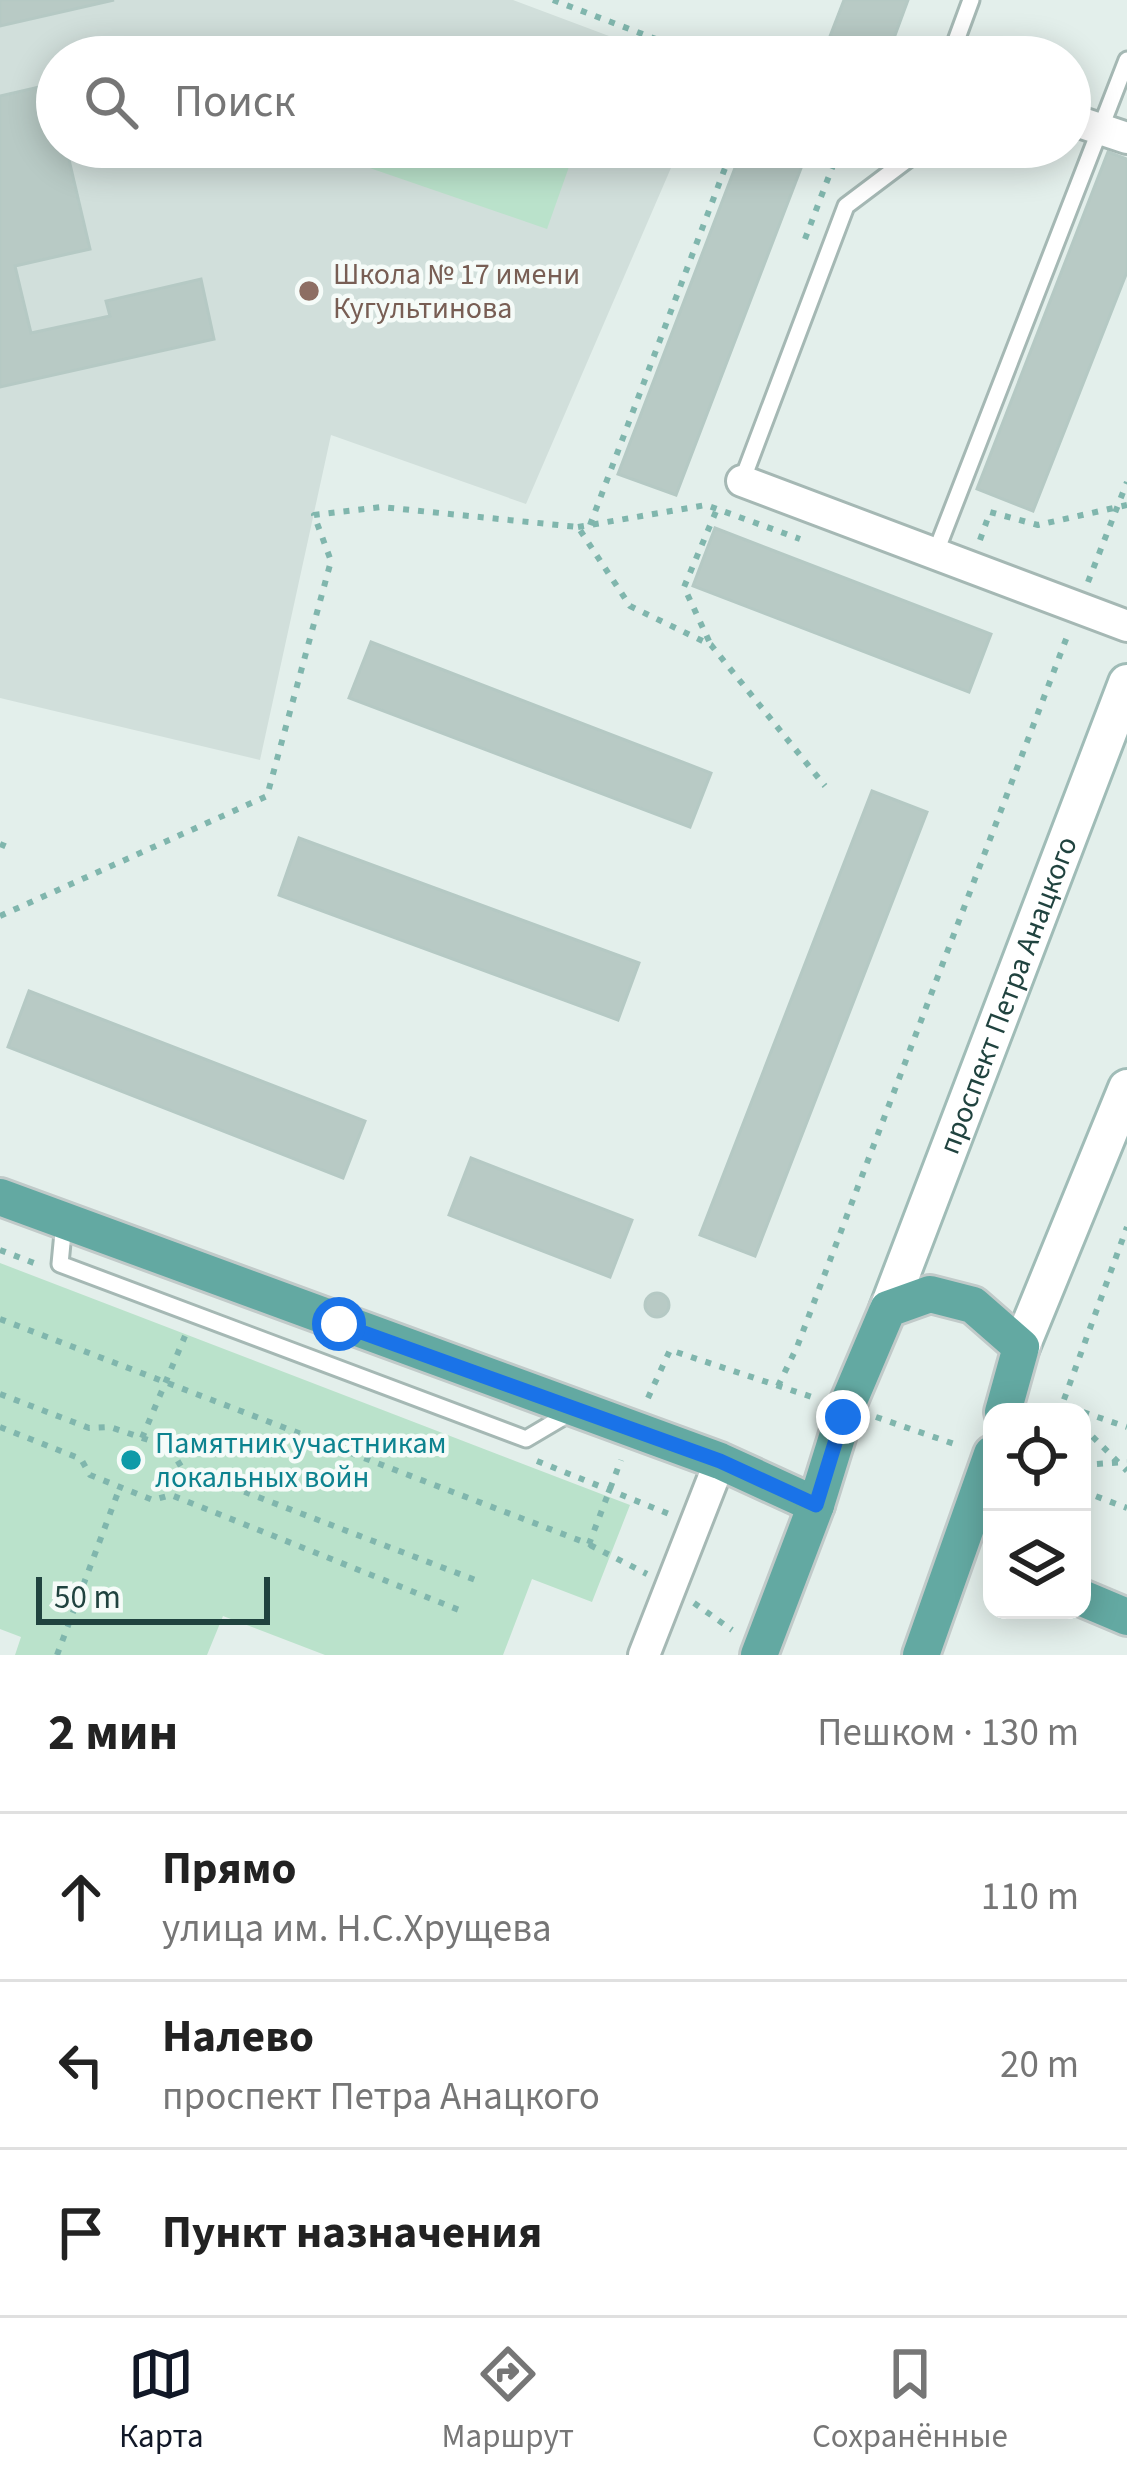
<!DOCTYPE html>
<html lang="ru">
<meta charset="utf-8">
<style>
:root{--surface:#fff;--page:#f2f2f2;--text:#222;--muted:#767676;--line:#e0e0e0;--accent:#111827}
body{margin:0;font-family:"Source Sans 3",sans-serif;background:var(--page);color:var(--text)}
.controls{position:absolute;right:36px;bottom:36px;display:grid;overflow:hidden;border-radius:24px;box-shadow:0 6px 30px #0003}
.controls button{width:108px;height:108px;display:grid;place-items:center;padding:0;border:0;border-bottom:3px solid var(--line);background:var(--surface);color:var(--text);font:60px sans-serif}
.scale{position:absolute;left:36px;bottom:30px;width:234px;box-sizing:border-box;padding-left:12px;border:6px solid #20433f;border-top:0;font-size:33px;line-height:42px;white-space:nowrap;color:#20433f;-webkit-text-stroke:9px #f5fbf8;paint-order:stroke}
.stop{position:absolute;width:36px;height:36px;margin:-27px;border:9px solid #1a73e8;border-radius:50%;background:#fff}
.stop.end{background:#1a73e8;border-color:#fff;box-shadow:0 3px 12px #0008}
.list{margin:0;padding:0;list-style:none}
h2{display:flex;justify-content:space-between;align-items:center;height:156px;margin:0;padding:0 48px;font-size:51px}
h2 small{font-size:39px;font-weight:400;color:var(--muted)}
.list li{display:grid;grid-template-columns:78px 1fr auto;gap:36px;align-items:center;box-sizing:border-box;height:168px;padding:0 48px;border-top:3px solid var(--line)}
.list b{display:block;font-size:45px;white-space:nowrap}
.list p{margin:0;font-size:39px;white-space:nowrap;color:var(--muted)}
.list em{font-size:39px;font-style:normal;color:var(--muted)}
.icon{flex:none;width:66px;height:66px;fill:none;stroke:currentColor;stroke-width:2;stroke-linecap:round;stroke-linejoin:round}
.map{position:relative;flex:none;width:1127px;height:1655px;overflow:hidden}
.search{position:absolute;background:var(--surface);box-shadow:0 6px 30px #0003;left:36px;right:36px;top:36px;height:132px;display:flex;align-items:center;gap:30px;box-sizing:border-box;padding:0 42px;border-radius:66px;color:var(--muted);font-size:45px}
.sheet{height:660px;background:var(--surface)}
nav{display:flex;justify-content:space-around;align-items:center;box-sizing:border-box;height:168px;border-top:3px solid var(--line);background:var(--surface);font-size:33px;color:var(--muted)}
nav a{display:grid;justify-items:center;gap:6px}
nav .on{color:var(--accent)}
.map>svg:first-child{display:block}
</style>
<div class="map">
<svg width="1127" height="1655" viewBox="0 0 1127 1655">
<rect width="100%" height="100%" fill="#e3efeb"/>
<!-- built -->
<path fill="#d1dfdb" d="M0,0H513L665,57H57V147H680L526,504L331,435L260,760L0,698Z"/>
<!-- green -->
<g fill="#bae2cb">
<path d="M367,147H576L547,229L361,165Z"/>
<path d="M0,1263L630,1505L592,1602L532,1579L503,1655H325L223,1616L207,1655H15L21,1637L0,1629Z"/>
</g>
<!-- building -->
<g fill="#b8cac5" stroke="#b5c9c4" stroke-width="3">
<path d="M0,0H114L0,26Z"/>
<path d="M844,0H908L887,57H822Z"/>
<path d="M52,84L57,107V147H66L90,249L15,266L31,333L110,316L106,301L201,279L214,339L0,387V96Z"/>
<path d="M743,147H786L806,155L676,495L618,474Z"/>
<path d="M1108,152L1127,159V272L1033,511L977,489Z"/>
<path d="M715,528L991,634L969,692L693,586Z"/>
<path d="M371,642L711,773L690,827L349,698Z"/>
<path d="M872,791L927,812L755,1256L700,1235Z"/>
<path d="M299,838L639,963L618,1020L279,895Z"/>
<path d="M29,991L365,1121L343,1178L8,1047Z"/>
<path d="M471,1158L632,1220L610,1277L449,1215Z"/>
<circle cx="657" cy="1305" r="12"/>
</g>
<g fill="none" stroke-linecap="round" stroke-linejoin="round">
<!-- service casing -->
<g stroke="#a5b8b4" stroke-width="21">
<g id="service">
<path d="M950,57L971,0"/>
<path d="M742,481L846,206L911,157L915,147"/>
<path d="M935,554L1127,60"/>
<path d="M64,1222L60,1264L526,1439L575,1410"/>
</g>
</g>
<!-- minor casing -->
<g stroke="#a5b8b4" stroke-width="36">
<g id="minor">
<path d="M1070,119L1127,138"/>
<path d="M742,481L1127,626"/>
<path d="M644,1655L720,1461"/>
</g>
</g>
<!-- secondary casing -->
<g stroke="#a0bcb7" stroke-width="42">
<g id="secondary">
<path id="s1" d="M888,1309L1127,683"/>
<path d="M1021,1347L1127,1088"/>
</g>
</g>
<!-- primary casing -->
<g stroke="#c1cac9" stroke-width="42">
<g id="primary">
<path d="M0,1197L720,1461L816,1505"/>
<path d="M1082,1598L1127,1617"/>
<path d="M759,1655L816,1505L846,1408L888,1309L930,1294L973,1305L1021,1347L1003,1412"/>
<path d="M921,1655L992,1454"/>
</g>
</g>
<!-- path -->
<g stroke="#80b6ad" stroke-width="6" stroke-dasharray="6 9" stroke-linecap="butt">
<path d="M553,0L703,57"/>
<path d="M805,239L840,147"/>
<path d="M590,525L733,147"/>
<path d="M578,527L706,505L800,539"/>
<path d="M980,540L990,512L1038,525L1127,505"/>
<path d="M1088,582L1127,482"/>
<path d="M709,641L684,587L717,509"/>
<path d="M0,844L7,847"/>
<path d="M0,916L267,796L331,561L314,515L381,507L578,527L630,606L711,645L825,786"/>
<path d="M0,1250L39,1265"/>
<path d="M0,1319L589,1544L621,1460"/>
<path d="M778,1386L797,1347L1068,634"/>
<path d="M0,1394L89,1428L110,1427L169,1447L182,1468L478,1581"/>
<path d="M648,1398L670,1350L818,1399"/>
<path d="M1059,1412L1062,1405L1127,1427"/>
<path d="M1068,1412L1062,1405L1127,1227"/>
<path d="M876,1417L960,1446"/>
<path d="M1082,1426L1127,1471"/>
<path d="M0,1427L81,1459L90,1475L120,1487L153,1500L171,1495L464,1612"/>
<path d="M142,1438L185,1336"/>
<path d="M537,1461L669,1514"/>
<path d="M1082,1465L1127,1462"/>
<path d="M1082,1491L1127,1508"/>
<path d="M590,1545L647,1574"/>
<path d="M694,1603L732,1630"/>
<path d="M57,1655L120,1487"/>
</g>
<!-- service -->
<use href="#service" stroke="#fff" stroke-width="15"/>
<!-- minor -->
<use href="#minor" stroke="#fff" stroke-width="30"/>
<!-- secondary -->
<use href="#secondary" stroke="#fff" stroke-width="36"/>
<!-- primary -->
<use href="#primary" stroke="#63a9a2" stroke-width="36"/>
</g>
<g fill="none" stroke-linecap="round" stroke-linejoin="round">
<!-- route -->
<path stroke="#1a73e8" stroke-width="15" d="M339,1324L720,1461L816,1505L843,1417"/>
</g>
<!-- markers -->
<circle fill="#8d6e63" stroke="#f5fbf8" stroke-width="4.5" cx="309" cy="291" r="12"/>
<circle fill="#0f9aa8" stroke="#f5fbf8" stroke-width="4.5" cx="131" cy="1460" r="12"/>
<g text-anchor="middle" stroke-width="9" stroke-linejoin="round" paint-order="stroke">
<!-- education labels -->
<g font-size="30" fill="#785e54" stroke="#f5fbf8" text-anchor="start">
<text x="333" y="284">Школа № 17 имени<tspan x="333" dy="34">Кугультинова</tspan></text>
</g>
<!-- street labels -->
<g font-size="30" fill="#20433f" stroke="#f5fbf8">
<text dy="10" stroke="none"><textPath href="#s1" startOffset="336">проспект Петра Анацкого</textPath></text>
</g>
<!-- culture labels -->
<g font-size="30" fill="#0d838f" stroke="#f5fbf8" text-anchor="start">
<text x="155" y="1453">Памятник участникам<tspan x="155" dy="34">локальных войн</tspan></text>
</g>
</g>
</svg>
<div class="controls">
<button><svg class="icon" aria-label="locate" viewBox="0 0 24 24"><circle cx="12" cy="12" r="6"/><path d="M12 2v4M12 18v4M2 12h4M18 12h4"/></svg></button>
<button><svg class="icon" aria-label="layers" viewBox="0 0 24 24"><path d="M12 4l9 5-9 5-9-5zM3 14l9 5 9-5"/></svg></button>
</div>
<div class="scale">50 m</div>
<div class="stop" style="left:339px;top:1324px"></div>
<div class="stop end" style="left:843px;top:1417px"></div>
<div class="search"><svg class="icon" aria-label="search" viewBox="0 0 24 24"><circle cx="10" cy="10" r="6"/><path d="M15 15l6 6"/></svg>Поиск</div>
</div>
<section class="sheet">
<h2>2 мин<small>Пешком · 130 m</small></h2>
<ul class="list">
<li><svg class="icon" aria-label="ahead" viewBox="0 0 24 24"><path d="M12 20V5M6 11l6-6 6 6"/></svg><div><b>Прямо</b><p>улица им. Н.С.Хрущева</p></div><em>110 m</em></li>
<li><svg class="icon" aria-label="left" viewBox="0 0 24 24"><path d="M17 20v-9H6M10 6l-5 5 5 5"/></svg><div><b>Налево</b><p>проспект Петра Анацкого</p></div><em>20 m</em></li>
<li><svg class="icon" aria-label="arrive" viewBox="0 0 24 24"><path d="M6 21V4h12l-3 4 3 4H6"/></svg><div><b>Пункт назначения</b></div></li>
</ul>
</section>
<nav>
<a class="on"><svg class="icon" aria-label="map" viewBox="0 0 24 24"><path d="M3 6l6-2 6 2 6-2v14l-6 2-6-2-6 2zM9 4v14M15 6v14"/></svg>Карта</a>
<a><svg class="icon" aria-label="directions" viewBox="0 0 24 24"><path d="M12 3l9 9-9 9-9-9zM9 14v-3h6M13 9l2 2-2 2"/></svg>Маршрут</a>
<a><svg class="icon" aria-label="saved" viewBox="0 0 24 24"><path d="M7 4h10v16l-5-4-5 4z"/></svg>Сохранённые</a>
</nav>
